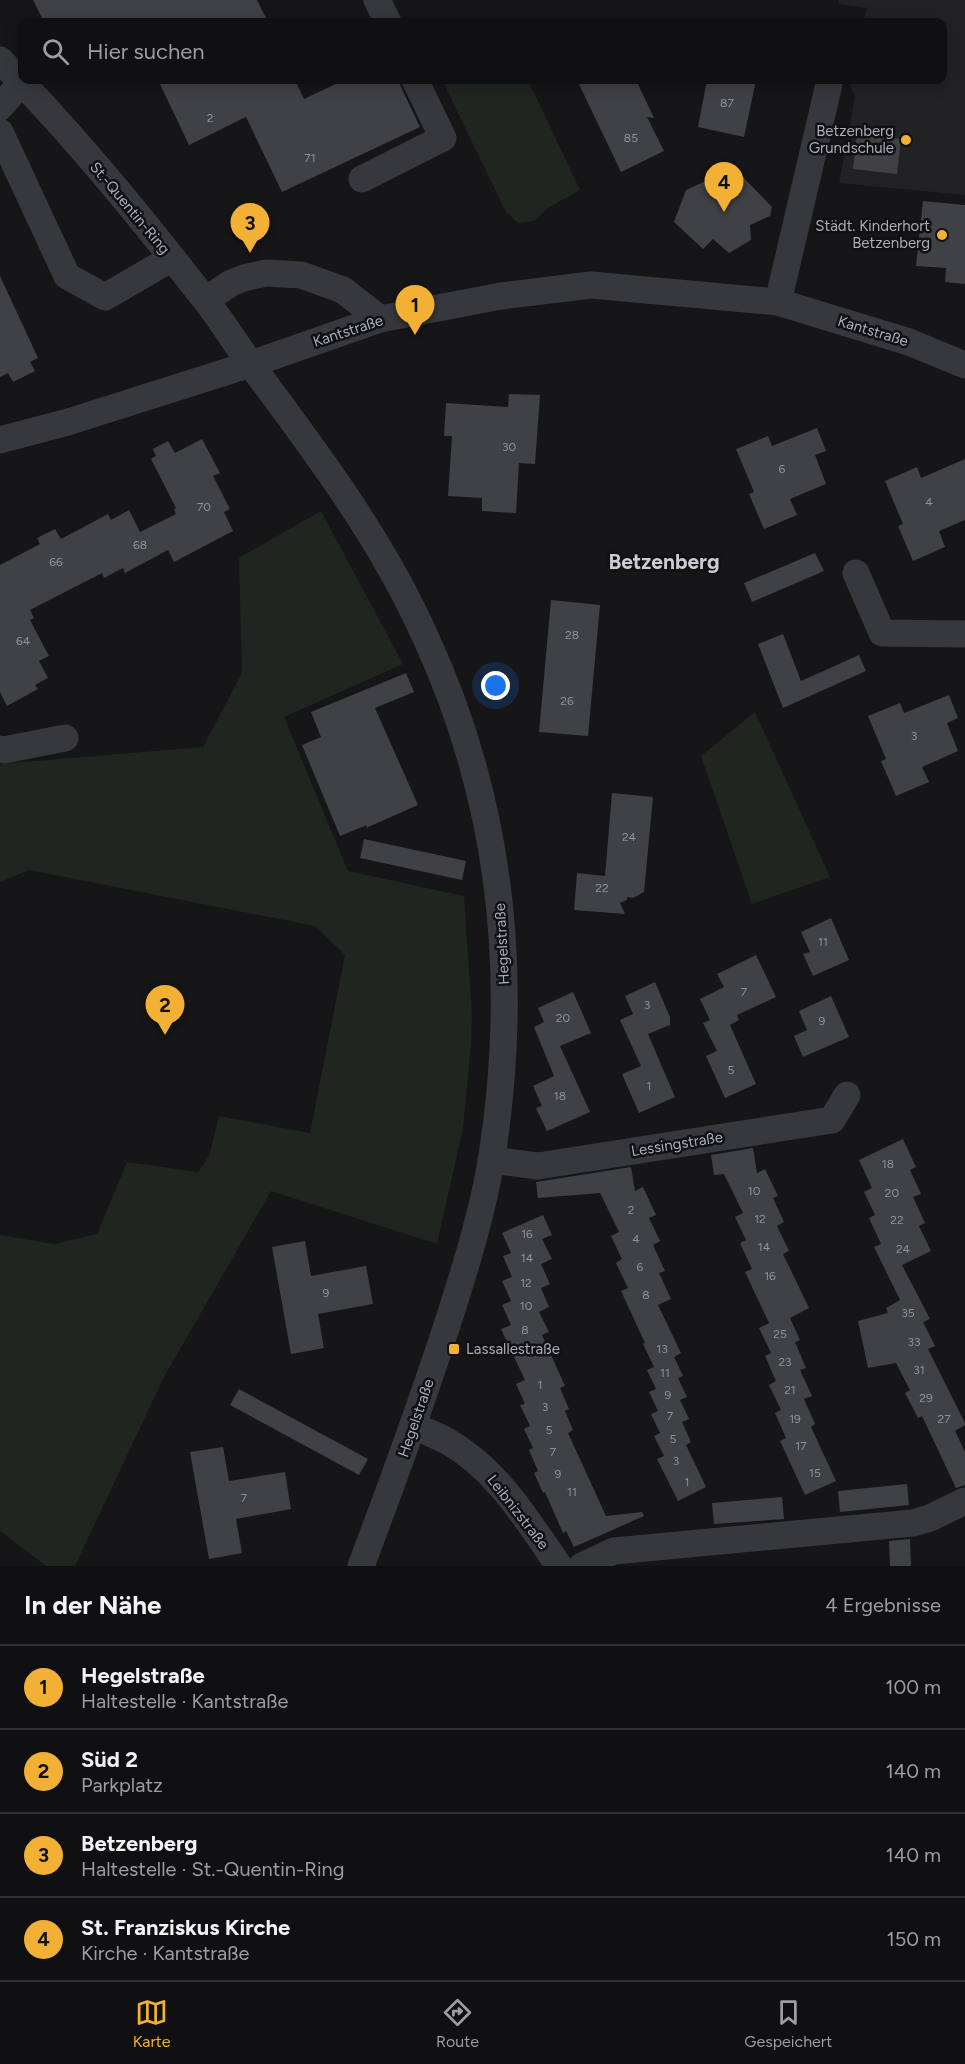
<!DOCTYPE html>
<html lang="de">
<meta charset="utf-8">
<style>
:root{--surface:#101012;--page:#19191b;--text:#f1f3f6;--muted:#9c9d9f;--line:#303032;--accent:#f2b134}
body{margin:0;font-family:Figtree,sans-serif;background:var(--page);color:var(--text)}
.you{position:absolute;left:496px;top:686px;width:21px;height:21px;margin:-15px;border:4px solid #fff;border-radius:50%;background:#1a73e8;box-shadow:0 0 0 9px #1a73e833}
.badge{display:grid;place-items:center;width:39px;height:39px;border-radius:50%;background:var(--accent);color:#111;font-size:20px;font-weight:700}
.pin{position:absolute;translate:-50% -50px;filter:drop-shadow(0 2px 3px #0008)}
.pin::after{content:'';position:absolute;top:32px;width:21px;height:18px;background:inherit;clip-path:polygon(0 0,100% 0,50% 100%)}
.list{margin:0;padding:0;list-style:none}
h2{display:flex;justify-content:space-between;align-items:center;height:78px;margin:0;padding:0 24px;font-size:26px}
h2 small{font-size:20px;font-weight:400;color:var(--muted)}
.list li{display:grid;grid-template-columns:39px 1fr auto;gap:18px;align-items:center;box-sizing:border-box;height:84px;padding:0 24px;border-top:2px solid var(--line)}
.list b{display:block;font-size:22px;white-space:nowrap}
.list p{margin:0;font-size:20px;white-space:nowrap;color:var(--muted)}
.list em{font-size:20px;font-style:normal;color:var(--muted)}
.icon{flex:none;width:33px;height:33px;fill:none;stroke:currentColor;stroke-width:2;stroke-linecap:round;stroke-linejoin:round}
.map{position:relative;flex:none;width:965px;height:1566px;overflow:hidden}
.search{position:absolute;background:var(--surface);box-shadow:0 3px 15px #0003;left:18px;right:18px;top:18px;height:66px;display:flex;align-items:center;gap:15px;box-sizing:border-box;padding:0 21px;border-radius:12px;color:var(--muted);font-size:22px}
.sheet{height:414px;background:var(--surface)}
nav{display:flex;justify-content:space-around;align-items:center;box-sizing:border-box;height:84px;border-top:2px solid var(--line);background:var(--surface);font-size:16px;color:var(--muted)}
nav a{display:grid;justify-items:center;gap:3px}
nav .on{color:var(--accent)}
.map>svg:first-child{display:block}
</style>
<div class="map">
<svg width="965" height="1566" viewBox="0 0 965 1566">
<rect width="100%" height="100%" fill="#161618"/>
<!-- built -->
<path fill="#222225" d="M839,0H965V195L839,183L855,97L849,83V80H942V22H863L867,8L838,4Z"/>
<!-- green -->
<g fill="#1e261f">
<path d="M442,80H528L580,190L548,208L534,221L518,223L506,212Z"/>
<path d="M321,511L403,664L284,717L348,871L464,896L472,1015L471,1045L463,1128L437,1244L271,1191L164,1377L75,1566H46L0,1531V1235L54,1244L97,1234L127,1162L198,1172L209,1156L219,1116L310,1133L345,955L315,926L29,870L0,882V764L203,747L242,673L239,558Z"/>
<path d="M755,712L830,877L752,904L701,756Z"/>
</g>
<!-- building -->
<g fill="#404145">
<path d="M33,0H257L268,22H44Z"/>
<path d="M158,80H295L304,99L344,80H399L401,87L420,127L282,192L246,117L189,145Z"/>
<path d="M577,80H636L654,118L647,117L664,151L621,172Z"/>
<path d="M707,80H756L744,137L698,127Z"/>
<path d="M857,133L901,139L897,174L853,169Z"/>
<path d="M734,168L772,207L770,216L750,225L751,240L729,253L713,239L703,249L674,222L686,190Z"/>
<path d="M923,201L965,205V284L945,282L946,268L916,266Z"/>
<path d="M0,276L38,358L30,362L35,371L13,382L8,373L0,377Z"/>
<path d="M509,394L540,395L535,464L519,463L516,513L482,511V498L448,496L452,436H444L446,403L508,407Z"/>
<path d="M817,428L826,451L815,455L826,484L790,499L797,515L764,529L749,494L754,492L736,449L768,436L772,446Z"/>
<path d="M202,439L220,473L213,476L230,509L224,512L233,531L174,562L168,550L125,573L123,568L104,578L102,573L30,610L34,618L30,620L49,656L39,661L48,678L35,685L38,689L7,706L0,692V565L40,544L37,538L55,529L61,539L108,514L111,520L129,510L140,532L176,514L174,509L176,508L151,459L156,456L153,449L168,441L175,453Z"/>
<path d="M965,459V520L939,531L945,547L913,561L898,526L903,524L885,481L917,467L921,478Z"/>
<path d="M815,553L824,571L752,602L744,583Z"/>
<path d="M551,600L600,605L588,736L539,732Z"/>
<path d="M783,634L801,681L859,655L866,671L783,708L758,644Z"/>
<path d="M406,673L414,692L375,708L418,805L366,828L367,825L340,836L302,745L321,737L311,712Z"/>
<path d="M949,695L958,718L947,723L958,751L922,767L929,782L896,796L881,761L886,759L868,716L900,703L904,713Z"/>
<path d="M612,793L653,797L644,892L633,898L627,897V900L620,903L625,914L574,910L577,873L605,876Z"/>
<path d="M364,839L466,861L462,880L360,858Z"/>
<path d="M831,918L849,960L813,976L803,954L810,952L801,932Z"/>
<path d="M756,955L776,997L737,1015L739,1020L730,1025L756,1084L725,1098L706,1056L717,1051L703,1023L710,1020L700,999L724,987L717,974Z"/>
<path d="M655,982L670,1017V1025L648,1034L675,1097L639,1113L622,1074L641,1066L620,1020L633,1014L625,996Z"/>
<path d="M573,992L591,1033L560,1046L590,1112L547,1131L536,1108L542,1106L533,1086L554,1076L534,1027L544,1022L538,1008Z"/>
<path d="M831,996L849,1037L803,1057L794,1036L807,1030L799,1011Z"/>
<path d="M903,1139L916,1167L910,1170L921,1194L913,1197L925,1223L919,1226L931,1251L902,1265L930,1319L923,1322L935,1346L928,1349L965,1423V1425L955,1431L965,1452V1485L956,1488L922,1416L918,1418L905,1393L910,1390L896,1363L868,1368L858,1321L888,1313L886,1308L900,1300L874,1247L881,1244L869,1218L875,1215L864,1192L872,1188L859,1160Z"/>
<path d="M753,1148L757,1173L765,1169L778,1196L773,1198L784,1222L777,1226L789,1251L783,1254L809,1308L790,1318L800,1340L795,1342L806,1368L800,1370L812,1396L804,1399L815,1424L811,1427L836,1481L805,1495L780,1441L786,1438L775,1413L781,1410L769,1385L776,1381L765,1356L771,1353L759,1328L769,1323L745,1272L752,1269L740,1243L746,1240L735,1217L743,1213L724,1174L714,1175L711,1155Z"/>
<path d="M631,1167L635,1191L643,1187L656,1215L649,1218L660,1241L653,1245L665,1271L659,1273L671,1299L658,1305L681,1353L674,1357L683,1376L678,1378L687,1397L680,1400L689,1419L682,1422L691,1442L686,1445L706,1487L678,1501L657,1459L664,1456L654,1436L660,1433L651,1414L658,1411L649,1392L656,1389L647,1370L654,1367L643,1344L645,1343L621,1291L628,1288L616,1263L622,1259L611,1236L619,1232L600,1193L538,1198L536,1182Z"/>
<path d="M543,1215L552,1235L542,1239L552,1259L541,1264L550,1284L541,1288L549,1307L539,1312L549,1332L542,1335L565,1386L560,1388L569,1409L565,1411L573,1430L568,1433L606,1516L642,1512L644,1516L574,1547L566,1531L563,1533L545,1492L543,1493L534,1473L538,1471L529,1450L533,1448L524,1429L530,1426L520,1405L525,1404L516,1384L525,1380L501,1329L511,1325L502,1305L511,1301L502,1281L512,1277L503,1256L511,1253L502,1233Z"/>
<path d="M305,1241L311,1276L366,1266L373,1304L318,1314L324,1348L291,1354L272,1247Z"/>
<path d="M239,1389L368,1459L359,1475L230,1405Z"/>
<path d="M223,1447L229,1481L285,1472L291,1509L236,1519L242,1553L209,1559L190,1452Z"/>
<path d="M907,1484L909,1505L840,1512L838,1491Z"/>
<path d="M782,1497L784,1519L714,1524L712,1503Z"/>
<path d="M910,1539L911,1566H890L889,1541Z"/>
</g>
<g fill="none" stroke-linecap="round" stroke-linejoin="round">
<!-- minor -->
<g stroke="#37383d" stroke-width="27">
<path d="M377,0L388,22"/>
<path d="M0,60C73,134 139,215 203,297C221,319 235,343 252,366C316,452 381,538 425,636C502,802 520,975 492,1156C483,1211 466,1266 449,1319C422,1402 392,1484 361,1566"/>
<path d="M0,107L22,82"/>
<path d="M0,132L67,276L105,297L172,258"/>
<path d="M362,179L443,138L415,80"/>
<path d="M206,300L231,283L244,278L266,273L301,275L343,290L380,319"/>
<path d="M778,302L830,80"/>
<path d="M0,440L68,422L251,364L380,319L501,296L591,285L778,302L909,342L965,365"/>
<path d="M856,573L882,633L965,634"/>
<path d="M0,749L4,750L65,738"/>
<path d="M491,1160L538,1166L832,1120L847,1095"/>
<path d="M413,1425C424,1431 436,1435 447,1441C497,1469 527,1520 559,1566"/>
<path d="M582,1566L614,1551L913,1523L930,1518L965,1501"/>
</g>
</g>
<!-- markers -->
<g fill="#f2b134" stroke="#111113" stroke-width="2">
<circle cx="906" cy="140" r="6"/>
<circle cx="942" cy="235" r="6"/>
<rect x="448" y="1343" width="12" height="12" rx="3"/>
</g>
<g text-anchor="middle" stroke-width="5" stroke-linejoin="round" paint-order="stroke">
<!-- number labels -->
<g font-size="12" fill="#8e929b">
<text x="727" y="107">87</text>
<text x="210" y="122">2</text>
<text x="631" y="142">85</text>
<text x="310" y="162">71</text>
<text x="509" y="451">30</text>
<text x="782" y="473">6</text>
<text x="929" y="506">4</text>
<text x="204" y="511">70</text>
<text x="140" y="549">68</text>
<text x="56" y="566">66</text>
<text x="572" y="639">28</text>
<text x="23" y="645">64</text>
<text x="567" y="705">26</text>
<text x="914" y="740">3</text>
<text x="629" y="841">24</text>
<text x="602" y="892">22</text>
<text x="823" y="946">11</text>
<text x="744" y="996">7</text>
<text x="647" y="1009">3</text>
<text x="563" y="1022">20</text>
<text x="822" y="1025">9</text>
<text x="731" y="1074">5</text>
<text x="649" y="1090">1</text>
<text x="560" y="1100">18</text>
<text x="888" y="1168">18</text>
<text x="754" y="1195">10</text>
<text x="892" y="1197">20</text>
<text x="631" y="1214">2</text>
<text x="760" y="1223">12</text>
<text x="897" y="1224">22</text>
<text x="527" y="1238">16</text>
<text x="636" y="1243">4</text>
<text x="764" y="1251">14</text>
<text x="903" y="1253">24</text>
<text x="527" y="1262">14</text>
<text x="640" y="1271">6</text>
<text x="770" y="1280">16</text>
<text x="526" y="1287">12</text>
<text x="326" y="1297">9</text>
<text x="646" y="1299">8</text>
<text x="526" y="1310">10</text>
<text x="908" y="1317">35</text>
<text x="525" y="1334">8</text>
<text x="780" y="1338">25</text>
<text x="914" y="1346">33</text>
<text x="662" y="1353">13</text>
<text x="785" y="1366">23</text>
<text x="919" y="1374">31</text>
<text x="665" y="1377">11</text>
<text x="540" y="1389">1</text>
<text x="790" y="1394">21</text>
<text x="668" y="1399">9</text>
<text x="926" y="1402">29</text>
<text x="545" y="1411">3</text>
<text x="670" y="1420">7</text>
<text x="795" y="1423">19</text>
<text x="944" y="1423">27</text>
<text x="549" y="1434">5</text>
<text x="673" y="1443">5</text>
<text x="801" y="1450">17</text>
<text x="553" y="1456">7</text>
<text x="676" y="1465">3</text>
<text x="815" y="1477">15</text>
<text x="558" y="1478">9</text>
<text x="687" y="1486">1</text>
<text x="572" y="1496">11</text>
<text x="244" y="1502">7</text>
</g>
<!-- poi labels -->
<g font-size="15" fill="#a8adb8" stroke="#111113" text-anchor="end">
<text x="894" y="136">Betzenberg<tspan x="894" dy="17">Grundschule</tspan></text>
<text x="930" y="231">Städt. Kinderhort<tspan x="930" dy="17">Betzenberg</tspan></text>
<text x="466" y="1354" text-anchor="start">Lassallestraße</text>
</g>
<!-- street labels -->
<g font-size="15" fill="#a8adb8" stroke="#111113">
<text transform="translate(130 208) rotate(50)" y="5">St.-Quentin-Ring</text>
<text transform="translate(348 331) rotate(-18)" y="5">Kantstraße</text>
<text transform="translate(873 331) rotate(17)" y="5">Kantstraße</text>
<text transform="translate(502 944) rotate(-93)" y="5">Hegelstraße</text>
<text transform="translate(677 1144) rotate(-9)" y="5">Lessingstraße</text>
<text transform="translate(416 1418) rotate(-71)" y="5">Hegelstraße</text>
<text transform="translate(518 1512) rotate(52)" y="5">Leibnizstraße</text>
</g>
<!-- district labels -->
<g font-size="21" font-weight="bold" fill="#c9ccd4" stroke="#111113">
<text x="664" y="569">Betzenberg</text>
</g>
</g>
</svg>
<div class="you"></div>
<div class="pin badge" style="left:415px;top:335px">1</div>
<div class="pin badge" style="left:165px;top:1035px">2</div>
<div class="pin badge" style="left:250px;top:253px">3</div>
<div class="pin badge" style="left:724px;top:212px">4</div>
<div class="search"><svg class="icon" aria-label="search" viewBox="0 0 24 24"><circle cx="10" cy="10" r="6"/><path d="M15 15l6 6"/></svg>Hier suchen</div>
</div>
<section class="sheet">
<h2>In der Nähe<small>4 Ergebnisse</small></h2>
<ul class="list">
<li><span class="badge">1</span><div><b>Hegelstraße</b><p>Haltestelle · Kantstraße</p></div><em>100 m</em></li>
<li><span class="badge">2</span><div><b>Süd 2</b><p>Parkplatz</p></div><em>140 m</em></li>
<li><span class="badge">3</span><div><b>Betzenberg</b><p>Haltestelle · St.-Quentin-Ring</p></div><em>140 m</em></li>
<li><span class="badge">4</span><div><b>St. Franziskus Kirche</b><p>Kirche · Kantstraße</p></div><em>150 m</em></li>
</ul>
</section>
<nav>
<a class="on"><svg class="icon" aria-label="map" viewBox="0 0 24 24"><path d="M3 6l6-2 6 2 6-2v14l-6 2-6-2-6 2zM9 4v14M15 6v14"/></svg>Karte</a>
<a><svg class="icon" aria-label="directions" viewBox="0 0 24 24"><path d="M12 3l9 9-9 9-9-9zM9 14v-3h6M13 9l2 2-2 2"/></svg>Route</a>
<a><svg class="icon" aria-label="saved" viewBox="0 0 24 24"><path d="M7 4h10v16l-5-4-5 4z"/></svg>Gespeichert</a>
</nav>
